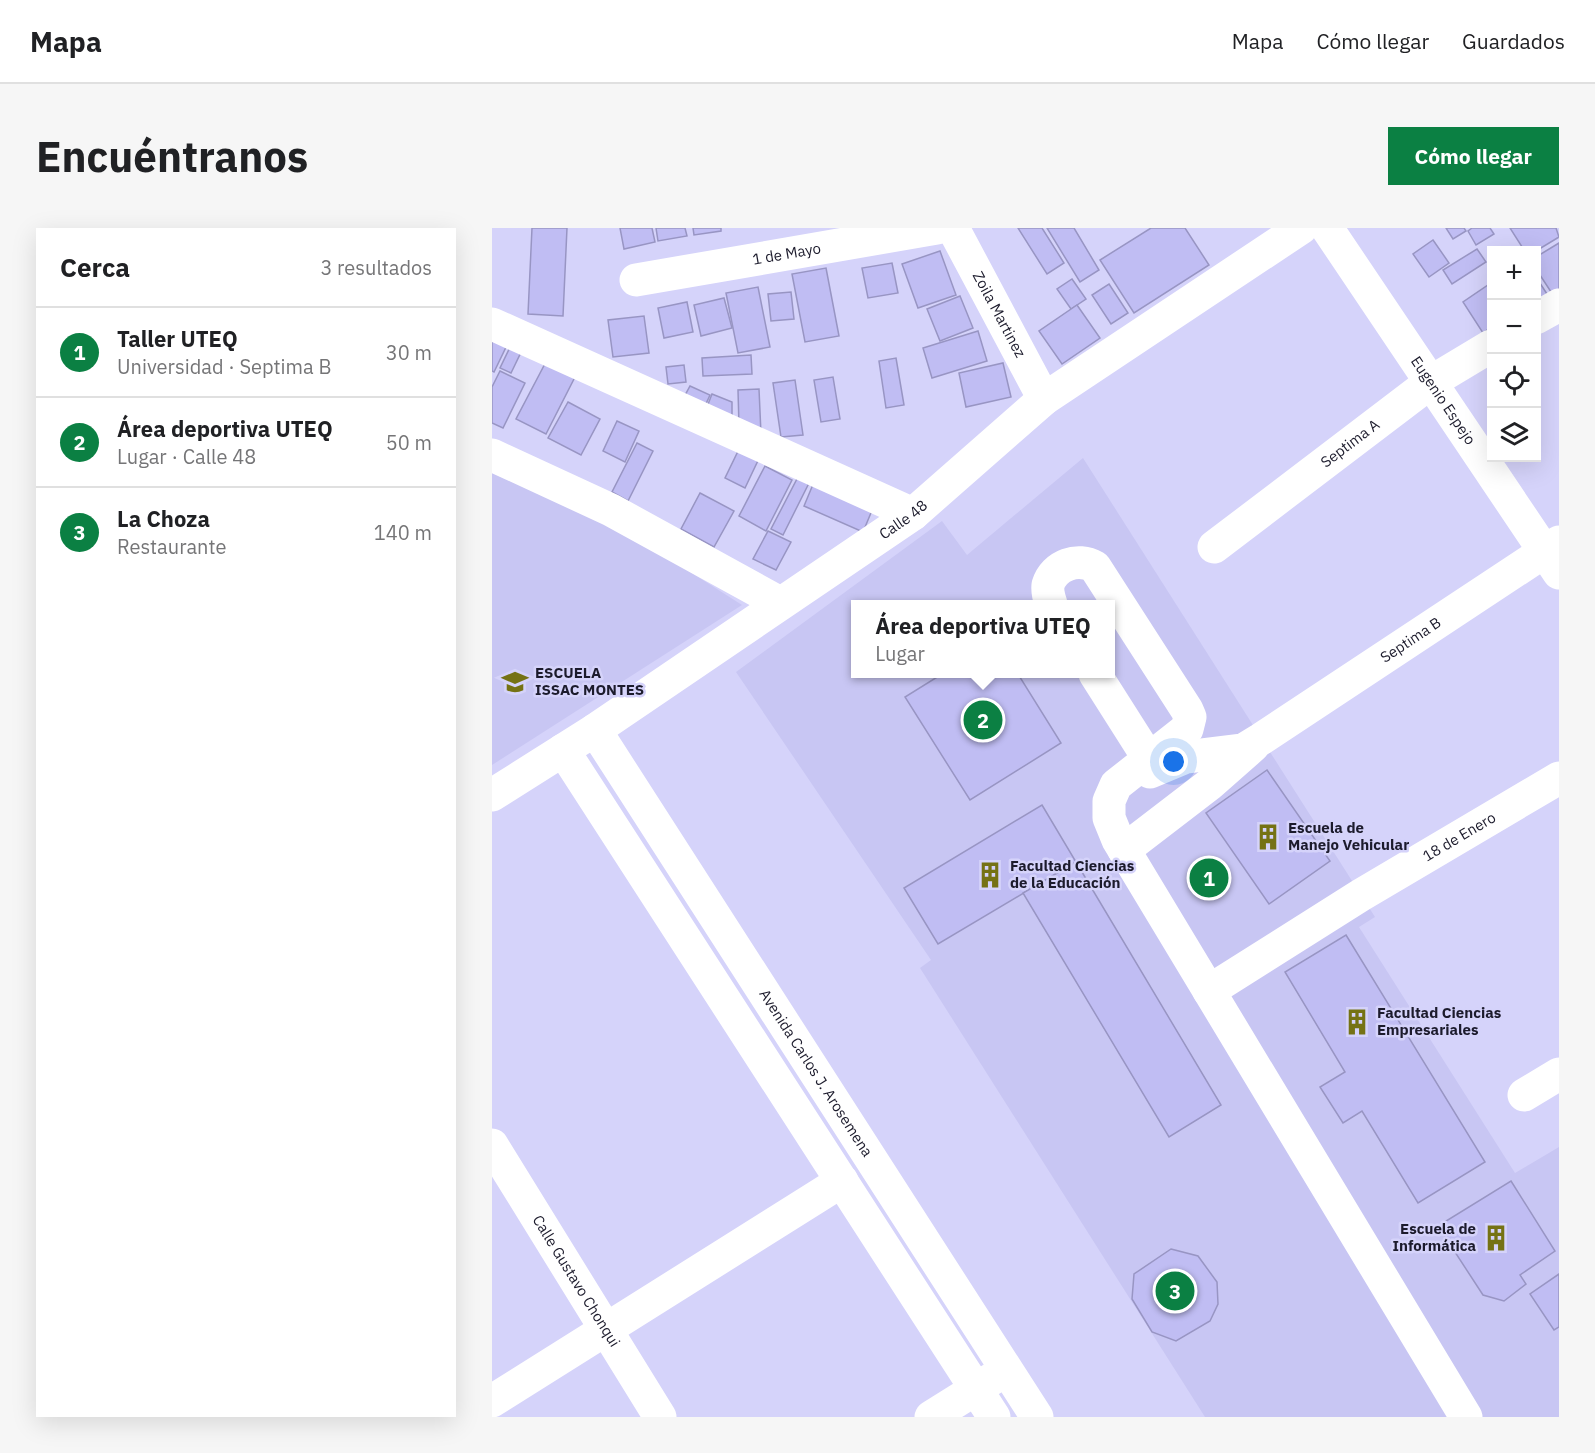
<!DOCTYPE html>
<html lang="es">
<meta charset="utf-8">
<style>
:root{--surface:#fff;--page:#f6f6f6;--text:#202124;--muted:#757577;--line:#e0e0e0;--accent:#0b8043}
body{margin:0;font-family:"IBM Plex Sans",sans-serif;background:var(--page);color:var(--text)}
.controls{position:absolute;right:18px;top:18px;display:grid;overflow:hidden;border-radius:0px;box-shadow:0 6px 24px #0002}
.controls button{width:54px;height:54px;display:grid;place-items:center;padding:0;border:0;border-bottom:2px solid var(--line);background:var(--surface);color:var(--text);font:30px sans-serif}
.you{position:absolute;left:682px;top:534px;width:21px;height:21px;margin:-15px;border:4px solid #fff;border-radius:50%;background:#1a73e8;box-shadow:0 0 0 9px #1a73e833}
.badge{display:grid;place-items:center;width:39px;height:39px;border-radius:50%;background:var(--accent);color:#fff;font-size:20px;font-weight:700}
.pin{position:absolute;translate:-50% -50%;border:3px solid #fff;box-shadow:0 2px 6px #0006}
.popup{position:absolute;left:359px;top:372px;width:264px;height:78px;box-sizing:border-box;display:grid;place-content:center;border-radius:0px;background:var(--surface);filter:drop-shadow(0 2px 4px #0005);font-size:20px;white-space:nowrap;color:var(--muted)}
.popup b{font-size:22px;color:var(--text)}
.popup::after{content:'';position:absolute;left:50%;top:100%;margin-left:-12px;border:12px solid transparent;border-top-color:var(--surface)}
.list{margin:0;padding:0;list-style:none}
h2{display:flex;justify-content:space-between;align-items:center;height:78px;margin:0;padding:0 24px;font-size:26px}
h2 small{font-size:20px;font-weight:400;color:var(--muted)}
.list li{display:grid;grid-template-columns:39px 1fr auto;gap:18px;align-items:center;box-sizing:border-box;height:90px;padding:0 24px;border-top:2px solid var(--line)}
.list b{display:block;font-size:22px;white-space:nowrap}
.list p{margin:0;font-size:20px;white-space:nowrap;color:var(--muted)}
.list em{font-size:20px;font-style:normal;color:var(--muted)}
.icon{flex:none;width:33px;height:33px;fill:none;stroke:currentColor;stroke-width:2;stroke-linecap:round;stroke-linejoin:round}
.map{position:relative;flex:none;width:1067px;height:1189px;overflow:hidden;border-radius:0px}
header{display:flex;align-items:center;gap:36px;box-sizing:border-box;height:84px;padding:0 30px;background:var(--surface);border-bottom:2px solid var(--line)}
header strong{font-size:28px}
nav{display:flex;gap:33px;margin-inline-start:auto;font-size:21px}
.intro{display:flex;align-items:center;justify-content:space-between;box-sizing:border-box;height:144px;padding:0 36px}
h1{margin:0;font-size:42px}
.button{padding:15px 27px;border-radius:0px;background:var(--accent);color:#fff;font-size:21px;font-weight:700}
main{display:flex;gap:36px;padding:0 36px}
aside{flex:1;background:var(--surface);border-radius:0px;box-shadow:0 6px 24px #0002}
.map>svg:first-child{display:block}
</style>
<header>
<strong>Mapa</strong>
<nav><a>Mapa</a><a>Cómo llegar</a><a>Guardados</a></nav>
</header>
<div class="intro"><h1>Encuéntranos</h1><a class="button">Cómo llegar</a></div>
<main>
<aside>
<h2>Cerca<small>3 resultados</small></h2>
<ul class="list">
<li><span class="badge">1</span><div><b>Taller UTEQ</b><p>Universidad · Septima B</p></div><em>30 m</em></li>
<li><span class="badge">2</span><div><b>Área deportiva UTEQ</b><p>Lugar · Calle 48</p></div><em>50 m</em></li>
<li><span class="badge">3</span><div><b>La Choza</b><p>Restaurante</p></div><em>140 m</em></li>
</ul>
</aside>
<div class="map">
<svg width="1067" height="1189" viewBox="0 0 1067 1189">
<rect width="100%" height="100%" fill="#d5d3fa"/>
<!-- built -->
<g fill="#c8c6f3" fill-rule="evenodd">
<path d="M591,230L883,689L867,699L1023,945L1067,919V1189H713L428,740L439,732L244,444L450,293L475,327ZM364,376H618V446H364Z"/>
<path d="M0,245L91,285L167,324L250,377L0,537Z"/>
</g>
<!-- building -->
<g fill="#c0bdf3" stroke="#9895c3" stroke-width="1.5">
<path d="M40,0H75L71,88L36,86Z"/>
<path d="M128,0H160L163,14L132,21Z"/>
<path d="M164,0H193L195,8L166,13Z"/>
<path d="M201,0H229V3L202,7Z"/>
<path d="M526,0H550L572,35L555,46Z"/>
<path d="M555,0H582L607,42L588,54Z"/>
<path d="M659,0H693L717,37L642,85L608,32Z"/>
<path d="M954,0H972L974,3L961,11Z"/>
<path d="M980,0H998L1002,6L984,17L976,3Z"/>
<path d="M1018,0H1064L1067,9L1044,23L1032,22Z"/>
<path d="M941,12L957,35L937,49L921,26Z"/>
<path d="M1067,15V68L1063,70L1044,41V29Z"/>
<path d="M985,21L994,34L960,56L951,42Z"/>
<path d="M448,23L464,67L426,80L410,36Z"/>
<path d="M400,35L406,65L376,70L370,40Z"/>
<path d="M334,40L347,108L313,114L300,46Z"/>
<path d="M1044,49L1057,69L1044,77Z"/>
<path d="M580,51L594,71L579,81L565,61Z"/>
<path d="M999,55V99L991,105L971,74Z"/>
<path d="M617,56L636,85L619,96L600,67Z"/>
<path d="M266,59L278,119L246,125L234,65Z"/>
<path d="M299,64L302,91L279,93L276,66Z"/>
<path d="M468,68L481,100L448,113L435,81Z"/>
<path d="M232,70L240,100L209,108L202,77Z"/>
<path d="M195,74L201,104L172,110L166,80Z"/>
<path d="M585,77L608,110L570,136L547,103Z"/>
<path d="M152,88L157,125L121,129L116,92Z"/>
<path d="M486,103L495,133L440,150L431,120Z"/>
<path d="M0,107L16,115L2,144L0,143Z"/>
<path d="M21,113L32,118L19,145L8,140Z"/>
<path d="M259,127L260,146L211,148L210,130Z"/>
<path d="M56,130L85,145L54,206L24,191Z"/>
<path d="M404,130L412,177L394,180L387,133Z"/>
<path d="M511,135L519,169L474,179L467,145Z"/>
<path d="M192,137L194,154L176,156L174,139Z"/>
<path d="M8,143L33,155L11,200L0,195V159Z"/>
<path d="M341,149L348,191L329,194L322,152Z"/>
<path d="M303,152L311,207L289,209L281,155Z"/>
<path d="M198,158L218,167L212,180L191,171Z"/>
<path d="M267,161L269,206L247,198L246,162Z"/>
<path d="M220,166L240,174V195L213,184Z"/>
<path d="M76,174L108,191L89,227L56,210Z"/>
<path d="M125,193L147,203L133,234L111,223Z"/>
<path d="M145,215L161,223L136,273L120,264Z"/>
<path d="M250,215L270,224L253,260L233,250Z"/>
<path d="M273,238L300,252L274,303L247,288Z"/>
<path d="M307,247L318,253L291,307L279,301Z"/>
<path d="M322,254L381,280L371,304L312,278Z"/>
<path d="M208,265L242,283L222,319L189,301Z"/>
<path d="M276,303L299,314L284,342L261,331Z"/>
<path d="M450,446H526L569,515L478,572L413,469Z"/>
<path d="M775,542L838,633L777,676L714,585Z"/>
<path d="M550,577L584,634L446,716L412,660Z"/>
<path d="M584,634L729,877L677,909L531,665Z"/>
<path d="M854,707L993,934L926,975L870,883L851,895L828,859L853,844L793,744Z"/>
<path d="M1019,953L1063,1023L1028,1047L1034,1056L1012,1073L991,1067L946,998Z"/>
<path d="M679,1021L706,1028L725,1054L726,1076L718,1093L684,1113L660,1104L640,1071L642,1046Z"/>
<path d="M1067,1046V1099L1062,1102L1038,1066Z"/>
</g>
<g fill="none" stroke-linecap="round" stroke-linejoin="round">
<!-- minor -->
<g stroke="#fff" stroke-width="33">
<path id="s1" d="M461,0L552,171"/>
<path id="s2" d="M835,0L1067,345"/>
<path id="s3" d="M144,52L445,0"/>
<path d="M1044,90L1067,77"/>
<path d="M0,96L421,286"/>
<path d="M0,227L119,282L288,375"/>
<path id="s4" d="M722,319L939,154L999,118"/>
<path d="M559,376C557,370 555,364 556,357C562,337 586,329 603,339L695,482L698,489L695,501L624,557L617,573V590L626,612L974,1189"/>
<path d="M603,446L657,531"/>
<path id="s5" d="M103,502L545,1189"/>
<path d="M71,522L502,1189"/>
<path id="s6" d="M658,544L694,529L751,522L769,511L1067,314"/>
<path id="s7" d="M0,567L103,502L421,286L552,171L809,0"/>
<path d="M632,622L718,556L761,518"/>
<path id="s8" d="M717,763L869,667L1067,550"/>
<path d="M1032,867L1067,846"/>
<path id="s9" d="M0,917L168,1189"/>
<path d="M0,1173L350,953"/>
<path d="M439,1189L503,1149"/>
</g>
</g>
<!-- icons -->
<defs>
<g id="school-bare" transform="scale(2.07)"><path d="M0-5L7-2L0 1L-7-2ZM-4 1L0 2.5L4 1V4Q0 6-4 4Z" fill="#757214" stroke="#d5d3fa" stroke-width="2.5" paint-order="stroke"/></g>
<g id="building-bare" transform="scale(2.07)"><path d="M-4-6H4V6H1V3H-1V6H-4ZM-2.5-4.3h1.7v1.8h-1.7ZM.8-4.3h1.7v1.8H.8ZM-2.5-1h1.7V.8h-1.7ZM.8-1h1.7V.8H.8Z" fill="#757214" stroke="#d5d3fa" stroke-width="2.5" paint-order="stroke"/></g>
</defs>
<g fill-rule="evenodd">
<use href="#school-bare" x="23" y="454"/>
<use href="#building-bare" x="776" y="609"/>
<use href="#building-bare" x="498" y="647"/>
<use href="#building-bare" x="865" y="794"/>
<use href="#building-bare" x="1004" y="1010"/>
</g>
<g text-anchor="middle" stroke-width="5" stroke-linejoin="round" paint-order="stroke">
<!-- street labels -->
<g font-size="15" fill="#1c1b2c" stroke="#d5d3fa">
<text dy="5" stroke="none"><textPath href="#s3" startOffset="153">1 de Mayo</textPath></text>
<text dy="5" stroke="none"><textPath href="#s1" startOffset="98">Zoila Martinez</textPath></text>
<text dy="5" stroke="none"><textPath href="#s2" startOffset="208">Eugenio Espejo</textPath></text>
<text dy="5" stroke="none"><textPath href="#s4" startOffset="171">Septima A</textPath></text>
<text dy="5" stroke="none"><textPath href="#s7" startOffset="495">Calle 48</textPath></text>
<text dy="5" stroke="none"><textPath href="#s6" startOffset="297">Septima B</textPath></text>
<text dy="5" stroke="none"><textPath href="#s8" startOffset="294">18 de Enero</textPath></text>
<text dy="5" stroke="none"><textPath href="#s5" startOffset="408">Avenida Carlos J. Arosemena</textPath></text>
<text dy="5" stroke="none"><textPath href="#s9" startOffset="160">Calle Gustavo Chonqui</textPath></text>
</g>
<!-- poi labels -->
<g font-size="15" font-weight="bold" fill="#1c1b2c" stroke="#d5d3fa" text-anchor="start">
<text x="43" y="450">ESCUELA<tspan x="43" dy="17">ISSAC MONTES</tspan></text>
<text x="796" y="605">Escuela de<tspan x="796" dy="17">Manejo Vehicular</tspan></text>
<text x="518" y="643">Facultad Ciencias<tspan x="518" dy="17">de la Educación</tspan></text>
<text x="885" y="790">Facultad Ciencias<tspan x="885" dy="17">Empresariales</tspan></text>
<text x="984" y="1006" text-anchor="end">Escuela de<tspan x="984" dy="17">Informática</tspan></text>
</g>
</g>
</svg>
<div class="controls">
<button>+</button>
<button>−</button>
<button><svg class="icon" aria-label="locate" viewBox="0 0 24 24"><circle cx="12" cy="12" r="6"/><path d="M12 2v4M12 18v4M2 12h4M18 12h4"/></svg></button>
<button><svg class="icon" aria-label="layers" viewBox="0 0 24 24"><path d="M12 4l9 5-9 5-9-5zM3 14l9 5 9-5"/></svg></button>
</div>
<div class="you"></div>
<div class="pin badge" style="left:717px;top:650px">1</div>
<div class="pin badge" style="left:491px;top:492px">2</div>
<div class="popup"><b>Área deportiva UTEQ</b>Lugar</div>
<div class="pin badge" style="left:683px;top:1063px">3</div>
</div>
</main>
